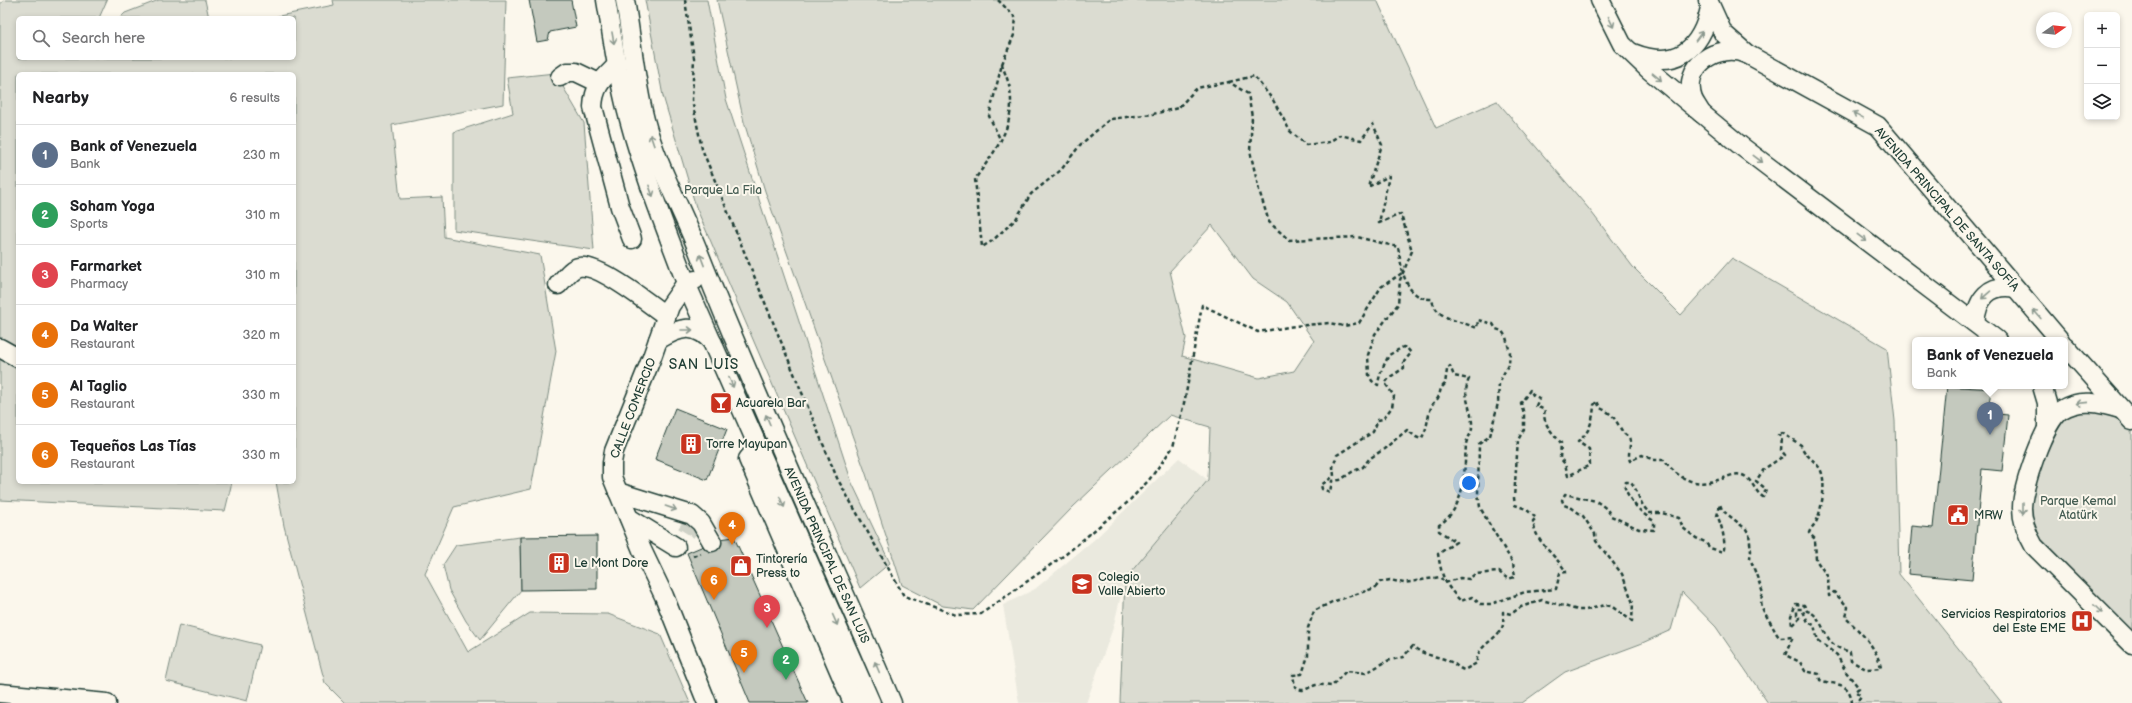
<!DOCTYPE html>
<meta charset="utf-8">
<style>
:root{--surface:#fff;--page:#f6f6f6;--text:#202124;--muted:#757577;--line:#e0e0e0;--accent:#0f766e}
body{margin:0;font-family:"Balsamiq Sans",sans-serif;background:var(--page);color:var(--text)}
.controls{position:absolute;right:12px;top:12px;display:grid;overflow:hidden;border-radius:6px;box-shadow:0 2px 6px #0003}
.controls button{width:36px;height:36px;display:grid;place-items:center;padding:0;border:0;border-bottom:1px solid var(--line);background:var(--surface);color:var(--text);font:20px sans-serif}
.compass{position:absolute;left:2036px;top:12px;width:36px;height:36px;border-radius:50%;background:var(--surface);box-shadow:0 2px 6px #0003;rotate:76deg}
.you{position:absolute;left:1469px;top:483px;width:14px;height:14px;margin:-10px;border:3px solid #fff;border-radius:50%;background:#1a73e8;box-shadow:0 0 0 6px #1a73e833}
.badge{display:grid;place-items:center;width:26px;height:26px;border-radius:50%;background:var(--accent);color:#fff;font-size:13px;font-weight:700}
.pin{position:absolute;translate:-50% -33px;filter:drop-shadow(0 1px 2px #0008)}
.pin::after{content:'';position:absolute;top:21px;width:14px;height:12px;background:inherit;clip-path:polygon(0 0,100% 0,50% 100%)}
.popup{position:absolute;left:1912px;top:337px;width:156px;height:52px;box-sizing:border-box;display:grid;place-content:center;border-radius:6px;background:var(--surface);filter:drop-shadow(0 1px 3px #0005);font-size:13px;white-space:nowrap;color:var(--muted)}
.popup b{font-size:15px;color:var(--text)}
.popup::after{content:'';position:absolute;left:50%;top:100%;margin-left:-8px;border:8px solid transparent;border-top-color:var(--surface)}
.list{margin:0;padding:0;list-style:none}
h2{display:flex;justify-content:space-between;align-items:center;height:52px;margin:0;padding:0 16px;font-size:17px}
h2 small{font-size:13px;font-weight:400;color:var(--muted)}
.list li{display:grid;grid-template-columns:26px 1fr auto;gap:12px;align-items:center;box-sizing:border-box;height:60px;padding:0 16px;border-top:1px solid var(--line)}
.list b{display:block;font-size:15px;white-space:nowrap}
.list p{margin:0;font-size:13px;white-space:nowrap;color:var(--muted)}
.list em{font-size:13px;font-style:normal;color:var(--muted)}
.icon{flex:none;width:22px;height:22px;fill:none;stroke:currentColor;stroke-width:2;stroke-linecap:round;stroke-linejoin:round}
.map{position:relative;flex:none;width:2132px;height:703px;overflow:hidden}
.search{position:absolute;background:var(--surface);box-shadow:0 2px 6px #0003;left:16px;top:16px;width:280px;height:44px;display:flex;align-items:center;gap:10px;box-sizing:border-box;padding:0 14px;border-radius:6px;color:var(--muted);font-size:15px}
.panel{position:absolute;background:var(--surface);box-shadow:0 2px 6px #0003;left:16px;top:72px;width:280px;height:412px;border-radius:6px}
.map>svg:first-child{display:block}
</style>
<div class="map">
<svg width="2132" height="703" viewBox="0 0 2132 703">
<rect width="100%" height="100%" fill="#fbf7ec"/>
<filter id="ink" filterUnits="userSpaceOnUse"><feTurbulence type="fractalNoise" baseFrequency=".025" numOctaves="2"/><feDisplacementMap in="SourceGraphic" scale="8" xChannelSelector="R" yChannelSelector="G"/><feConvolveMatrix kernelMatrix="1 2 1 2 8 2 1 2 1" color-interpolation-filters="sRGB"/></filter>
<g filter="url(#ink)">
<!-- built -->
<path fill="#eae9de" d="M1179,458L1208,480L1125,579L1113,628L1086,703H1019L1003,605L1035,589L1096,538Z"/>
<!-- green -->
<g fill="#dbdcd1" stroke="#7d8c82" fill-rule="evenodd">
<path d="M5,0H107L99,18H18V58H294V18H269L334,5L333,0H506L503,104L392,125L400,199L442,197L444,237L540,255L556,351L531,489L454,507L425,574L468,652L530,613L608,614L660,634L690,703H345L325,683L284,526L276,482H294V74H18V482H232L225,511L0,500V4Z"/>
<path d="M159,0H205L209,18H120L125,13Z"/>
<path d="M645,0H707L726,99L852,483L890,563L860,588L696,207L663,96Z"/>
<path d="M717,0H1377L1436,128L1497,101L1589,209L1633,267L1681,315L1732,258L1887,348L1895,421L1899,574L2002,703H1768L1716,627L1682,592L1671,630L1640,644L1565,672L1522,703H1120L1125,579L1208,480L1210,427L1170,415L1073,507L973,610L943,606L902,585L866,474L765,191L744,122ZM1212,225L1253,279L1287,302L1314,341L1294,371L1259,378L1182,356L1186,338L1170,271Z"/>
<path d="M555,73L584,123L594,250L454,230V132L513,113L507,78Z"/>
<path d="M2078,403L2132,421V644L2034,546L2023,518L2047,427Z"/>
<path d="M520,537L521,590L480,640L466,621L449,590L443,565L456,545Z"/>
<path d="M179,625L260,645L247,701L166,681Z"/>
</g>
<!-- building -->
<g fill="#c4c9be" stroke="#1f3d34">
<path d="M529,0H571L576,27L550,32L548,40L537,42Z"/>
<path d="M1947,386L1991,389L1988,413L2008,415L2002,471L1982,469L1972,580L1908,574L1912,526L1933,528Z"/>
<path d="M675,408L727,429L707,480L655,459Z"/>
<path d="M597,536V589L521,590L520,537Z"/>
<path d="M734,537L808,703H750L687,553L720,539Z"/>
</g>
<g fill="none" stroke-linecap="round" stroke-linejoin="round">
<!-- minor-tunnel -->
<path stroke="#cfd2c7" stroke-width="18" stroke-dasharray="18 9" stroke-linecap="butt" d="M686,533L699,512"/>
<!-- minor casing -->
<g stroke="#1f3d34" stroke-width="21">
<g id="minor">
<path d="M606,0C613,40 618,81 629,119C644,175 666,229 686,283L871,703"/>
<path d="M625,0C632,40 635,80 645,120C657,166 682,209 699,253C759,405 828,553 892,703"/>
<path d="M1600,0L1622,44L1648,69L1741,146L1997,340"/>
<path d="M1708,0L1723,33L1747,54L1878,126L2060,340"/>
<path d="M1633,53C1676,70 1701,50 1710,8"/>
<path d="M618,64C603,79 594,85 593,107L620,207L632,239"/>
<path d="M560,77L567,72H576L599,83"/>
<path d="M1701,113C1699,108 1695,104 1693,99C1681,66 1718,42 1746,54"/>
<path d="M695,280L686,283L670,306L652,357L614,451L612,463V477L642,550L664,596L707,703"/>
<path d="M558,285C564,279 571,268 579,267C598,263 650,304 666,316"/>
<path d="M1975,323C1977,299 1989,283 2015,288"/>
<path d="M658,340C680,327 695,322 713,343"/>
<path d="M2065,346L2132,421"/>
<path d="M0,348L18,358"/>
<path d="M2042,386L2047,403V427"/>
<path d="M2120,409C2101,403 2079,398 2061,410C2044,422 2022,488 2022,508C2022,522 2027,534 2034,546L2132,644"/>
<path d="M758,447L748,459L853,703"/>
<path d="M618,492L692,515L701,523L712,542"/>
<path d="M629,518L676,547"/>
<path d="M0,693L107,703"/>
</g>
</g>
<!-- path -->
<g stroke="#1f3d34" stroke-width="2.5" stroke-dasharray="4 3" stroke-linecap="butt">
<path d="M685,0L694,58L692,100L702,149L837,478L904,596L956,615L981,614L1066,554L1128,502L1149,480L1173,447L1185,399L1202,305L1258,332L1295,326L1329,323L1344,326L1359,323L1381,287L1402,273"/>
<path d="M998,0L1016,18L1014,35L1002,64L989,116L1001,141"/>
<path d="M1002,64C1004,72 1009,81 1010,90C1016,127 994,152 975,179L982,247L992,241L1016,219L1031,194L1061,170L1080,145L1110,119L1153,114L1178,108L1197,88L1229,82L1248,94L1252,117L1250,151L1259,190L1269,222L1289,240L1357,237L1398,247C1402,269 1404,299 1432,299C1435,320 1462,321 1477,328L1478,320L1493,324L1496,329L1502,331L1506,337L1510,353L1509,363L1499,383L1498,403L1490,436L1479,444L1478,494L1480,507L1488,522L1513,563L1515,577L1508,579L1499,572L1475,574L1469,579L1460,578L1445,583L1440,577L1404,583L1390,580L1380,582L1375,588L1332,602L1314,611L1308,628V656L1302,674L1293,675L1295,687C1304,694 1307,687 1316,685C1321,684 1328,686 1332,686L1346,671L1366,673L1387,661L1403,657L1413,646C1424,657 1438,655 1451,662C1457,665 1458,668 1464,670L1477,663C1475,647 1494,642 1502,628C1504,624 1503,617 1503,612L1511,614L1521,607L1542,600L1578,610H1586L1605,605L1611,606L1632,621L1633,603L1622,574L1596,541L1595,534L1583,516L1572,508L1564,505L1562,500L1565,494L1596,501L1607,509L1611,516L1639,529L1654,530V521C1641,514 1628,499 1624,485L1626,482H1631C1639,492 1639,505 1650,513H1662L1679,518L1683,528L1696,538L1705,542L1710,548L1723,552C1727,545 1721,522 1717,516L1720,504L1722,510L1746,529L1749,534L1751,551L1750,558L1763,593C1758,606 1764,611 1770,622C1774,628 1775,633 1780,638L1793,637L1785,655L1800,662L1805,671L1819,674L1820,680C1834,686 1850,680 1852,703"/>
<path d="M1229,82L1254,76L1273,100L1290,131L1306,145L1329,142L1340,135L1361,140L1373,124L1382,145L1368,187L1389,176L1379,223L1401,214L1412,251L1400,280L1398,304L1375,334L1368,355L1369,375L1372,381L1378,385C1379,374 1384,365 1389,355L1403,347L1407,348L1411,353L1403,363L1404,368L1390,377L1385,383L1394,396L1392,407L1383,419L1378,420L1373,432L1337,455L1333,467L1334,476L1321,485L1322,489L1330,492L1332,481L1340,480L1352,472L1363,467L1369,459L1384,449L1407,430L1416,437L1421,439C1428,429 1427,417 1432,405C1433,402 1436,401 1438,398C1441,392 1439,389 1445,384L1447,370L1450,366L1454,376L1469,379C1461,396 1473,410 1472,427C1472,434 1467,438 1466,444C1464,473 1466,507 1439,525V531L1456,542L1438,554C1442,577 1444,584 1461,601L1472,597L1480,604H1491L1525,592L1556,589L1560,573L1566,572C1555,553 1536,545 1533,521L1536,518L1526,509L1515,505L1514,498L1518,440L1524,429V415L1521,403L1530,390L1533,395L1539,398L1536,406L1545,410C1541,423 1553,433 1561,443L1560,458L1565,464L1568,476L1590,465L1589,449L1578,442C1590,432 1593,420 1594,405L1597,401L1600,408C1620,416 1617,431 1629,437C1632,446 1627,453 1630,461L1642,455L1654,460H1664C1681,482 1698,488 1724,478C1729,476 1736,473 1742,475C1752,478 1754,491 1763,497L1766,489L1756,481L1764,469L1785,455L1781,450L1782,437L1778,435L1782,433L1801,445C1804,455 1812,458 1818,466C1828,477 1822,507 1817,520C1815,525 1811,527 1809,533L1815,539L1816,560L1828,577L1829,596L1834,592L1848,607L1846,618C1861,633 1877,647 1881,668L1866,669L1851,661L1850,652C1844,650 1836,648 1831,642C1823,632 1820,614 1807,611L1804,605L1796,604L1791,616L1792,626L1800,618L1797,616V609H1802L1808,622L1814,625L1818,641L1837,655L1846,672L1859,688L1855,691L1861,696L1856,703"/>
<path d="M693,556L701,553"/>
</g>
<!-- minor -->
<use href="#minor" stroke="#fbf7ec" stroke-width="18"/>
</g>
<!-- one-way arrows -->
<defs><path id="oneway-shaft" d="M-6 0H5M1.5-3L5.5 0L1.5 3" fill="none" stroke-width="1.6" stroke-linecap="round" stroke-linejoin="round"/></defs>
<g stroke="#8d9a90">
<use href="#oneway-shaft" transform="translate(1611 22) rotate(65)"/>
<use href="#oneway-shaft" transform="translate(1699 36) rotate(-53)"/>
<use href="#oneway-shaft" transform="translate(613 38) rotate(80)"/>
<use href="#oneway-shaft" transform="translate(1657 77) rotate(40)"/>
<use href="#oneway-shaft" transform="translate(1858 115) rotate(-151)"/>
<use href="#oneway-shaft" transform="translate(652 140) rotate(-109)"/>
<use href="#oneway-shaft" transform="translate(1758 159) rotate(37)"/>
<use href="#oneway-shaft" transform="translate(651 191) rotate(70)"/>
<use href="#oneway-shaft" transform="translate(1862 238) rotate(37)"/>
<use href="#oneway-shaft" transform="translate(702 260) rotate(-111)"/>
<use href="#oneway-shaft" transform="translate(1986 295) rotate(139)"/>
<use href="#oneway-shaft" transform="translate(2037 314) rotate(-130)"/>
<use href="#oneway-shaft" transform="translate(687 330)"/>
<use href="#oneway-shaft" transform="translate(731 382) rotate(66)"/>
<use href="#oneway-shaft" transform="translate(2082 403) rotate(174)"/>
<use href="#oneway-shaft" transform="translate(768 420) rotate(-113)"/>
<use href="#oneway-shaft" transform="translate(782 502) rotate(66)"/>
<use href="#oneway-shaft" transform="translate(671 508) rotate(19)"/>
<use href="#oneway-shaft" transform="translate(2023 508) rotate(90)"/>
<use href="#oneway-shaft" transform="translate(2098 609) rotate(45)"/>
<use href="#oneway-shaft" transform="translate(835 620) rotate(66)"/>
<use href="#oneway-shaft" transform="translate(877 667) rotate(-113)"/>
</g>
</g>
<!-- icons -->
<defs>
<g id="bar-square" transform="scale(1.15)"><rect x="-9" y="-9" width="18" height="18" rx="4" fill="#c8321e" stroke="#fbf7ec"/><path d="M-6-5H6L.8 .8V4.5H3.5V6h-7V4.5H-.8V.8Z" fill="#fff"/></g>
<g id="building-square" transform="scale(1.15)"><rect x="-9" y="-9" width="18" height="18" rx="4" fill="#c8321e" stroke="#fbf7ec"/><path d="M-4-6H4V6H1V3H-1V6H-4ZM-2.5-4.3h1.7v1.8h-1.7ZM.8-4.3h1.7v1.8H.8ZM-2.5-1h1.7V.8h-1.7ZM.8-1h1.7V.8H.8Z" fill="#fff"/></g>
<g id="civic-square" transform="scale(1.15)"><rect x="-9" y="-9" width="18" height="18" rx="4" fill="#c8321e" stroke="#fbf7ec"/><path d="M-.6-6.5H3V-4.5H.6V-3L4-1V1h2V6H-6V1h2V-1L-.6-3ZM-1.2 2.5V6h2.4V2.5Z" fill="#fff"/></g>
<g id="shop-square" transform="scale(1.15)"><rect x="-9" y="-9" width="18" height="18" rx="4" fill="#c8321e" stroke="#fbf7ec"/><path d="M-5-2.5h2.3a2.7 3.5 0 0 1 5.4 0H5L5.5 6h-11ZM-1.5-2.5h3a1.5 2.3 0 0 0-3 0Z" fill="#fff"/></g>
<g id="school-square" transform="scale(1.15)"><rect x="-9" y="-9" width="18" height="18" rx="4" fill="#c8321e" stroke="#fbf7ec"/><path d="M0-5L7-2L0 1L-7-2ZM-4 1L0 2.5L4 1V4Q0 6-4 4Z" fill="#fff"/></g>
<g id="hospital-square" transform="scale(1.15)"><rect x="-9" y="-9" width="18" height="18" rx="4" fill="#c8321e" stroke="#fbf7ec"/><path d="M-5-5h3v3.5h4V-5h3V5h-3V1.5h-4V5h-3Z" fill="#fff"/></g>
</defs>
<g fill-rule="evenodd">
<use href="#bar-square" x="721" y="403"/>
<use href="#building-square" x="691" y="444"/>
<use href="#civic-square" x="1958" y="515"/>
<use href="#building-square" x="559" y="563"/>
<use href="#shop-square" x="741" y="566"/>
<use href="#school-square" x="1082" y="584"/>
<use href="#hospital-square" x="2082" y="621"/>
</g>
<g text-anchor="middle" stroke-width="4" stroke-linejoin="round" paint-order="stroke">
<!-- park labels -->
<g font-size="12" fill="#455d53" stroke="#fbf7ec">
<text x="723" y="194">Parque La Fila</text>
<text x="2078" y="505">Parque Kemal<tspan x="2078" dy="14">Atatürk</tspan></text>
</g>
<!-- street labels -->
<g font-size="12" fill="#1f3d34" stroke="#fbf7ec">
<text transform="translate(1947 209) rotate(49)" y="4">AVENIDA PRINCIPAL DE SANTA SOFÍA</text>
<text transform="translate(633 408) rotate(-69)" y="4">CALLE COMERCIO</text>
<text transform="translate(827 555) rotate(66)" y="4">AVENIDA PRINCIPAL DE SAN LUIS</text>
</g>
<!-- poi labels -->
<g font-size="12" fill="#1f3d34" stroke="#fbf7ec" text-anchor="start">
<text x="736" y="407">Acuarela Bar</text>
<text x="706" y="448">Torre Mayupan</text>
<text x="1974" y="519">MRW</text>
<text x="756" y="563">Tintorería<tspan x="756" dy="14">Press to</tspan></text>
<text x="574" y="567">Le Mont Dore</text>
<text x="1098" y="581">Colegio<tspan x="1098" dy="14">Valle Abierto</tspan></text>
<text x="2066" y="618" text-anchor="end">Servicios Respiratorios<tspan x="2066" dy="14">del Este EME</tspan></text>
</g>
<!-- quarter labels -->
<g font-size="14" letter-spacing="1" fill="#1f3d34" stroke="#fbf7ec">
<text x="704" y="369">SAN LUIS</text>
</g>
</g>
</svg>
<div class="controls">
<button>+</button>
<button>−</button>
<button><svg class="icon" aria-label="layers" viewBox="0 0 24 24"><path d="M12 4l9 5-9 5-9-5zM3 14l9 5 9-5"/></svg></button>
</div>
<svg class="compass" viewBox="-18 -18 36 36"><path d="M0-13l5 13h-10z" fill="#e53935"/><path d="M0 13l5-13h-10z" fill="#757577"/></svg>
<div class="you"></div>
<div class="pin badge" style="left:1990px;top:435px;background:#5c6f8a">1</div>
<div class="popup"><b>Bank of Venezuela</b>Bank</div>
<div class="pin badge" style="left:786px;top:680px;background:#2e9e5b">2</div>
<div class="pin badge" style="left:767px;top:628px;background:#e0444e">3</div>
<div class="pin badge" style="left:732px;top:545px;background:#e8710a">4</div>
<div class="pin badge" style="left:744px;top:673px;background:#e8710a">5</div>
<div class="pin badge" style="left:714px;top:600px;background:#e8710a">6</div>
<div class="search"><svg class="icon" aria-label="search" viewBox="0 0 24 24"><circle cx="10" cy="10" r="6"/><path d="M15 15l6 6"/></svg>Search here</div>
<section class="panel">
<h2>Nearby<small>6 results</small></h2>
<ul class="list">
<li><span class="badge" style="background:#5c6f8a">1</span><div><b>Bank of Venezuela</b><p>Bank</p></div><em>230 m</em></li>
<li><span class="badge" style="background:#2e9e5b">2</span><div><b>Soham Yoga</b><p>Sports</p></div><em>310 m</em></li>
<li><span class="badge" style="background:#e0444e">3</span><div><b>Farmarket</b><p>Pharmacy</p></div><em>310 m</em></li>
<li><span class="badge" style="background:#e8710a">4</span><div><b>Da Walter</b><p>Restaurant</p></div><em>320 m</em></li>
<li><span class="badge" style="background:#e8710a">5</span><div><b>Al Taglio</b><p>Restaurant</p></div><em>330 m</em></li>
<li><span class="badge" style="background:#e8710a">6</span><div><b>Tequeños Las Tías</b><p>Restaurant</p></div><em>330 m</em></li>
</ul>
</section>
</div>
